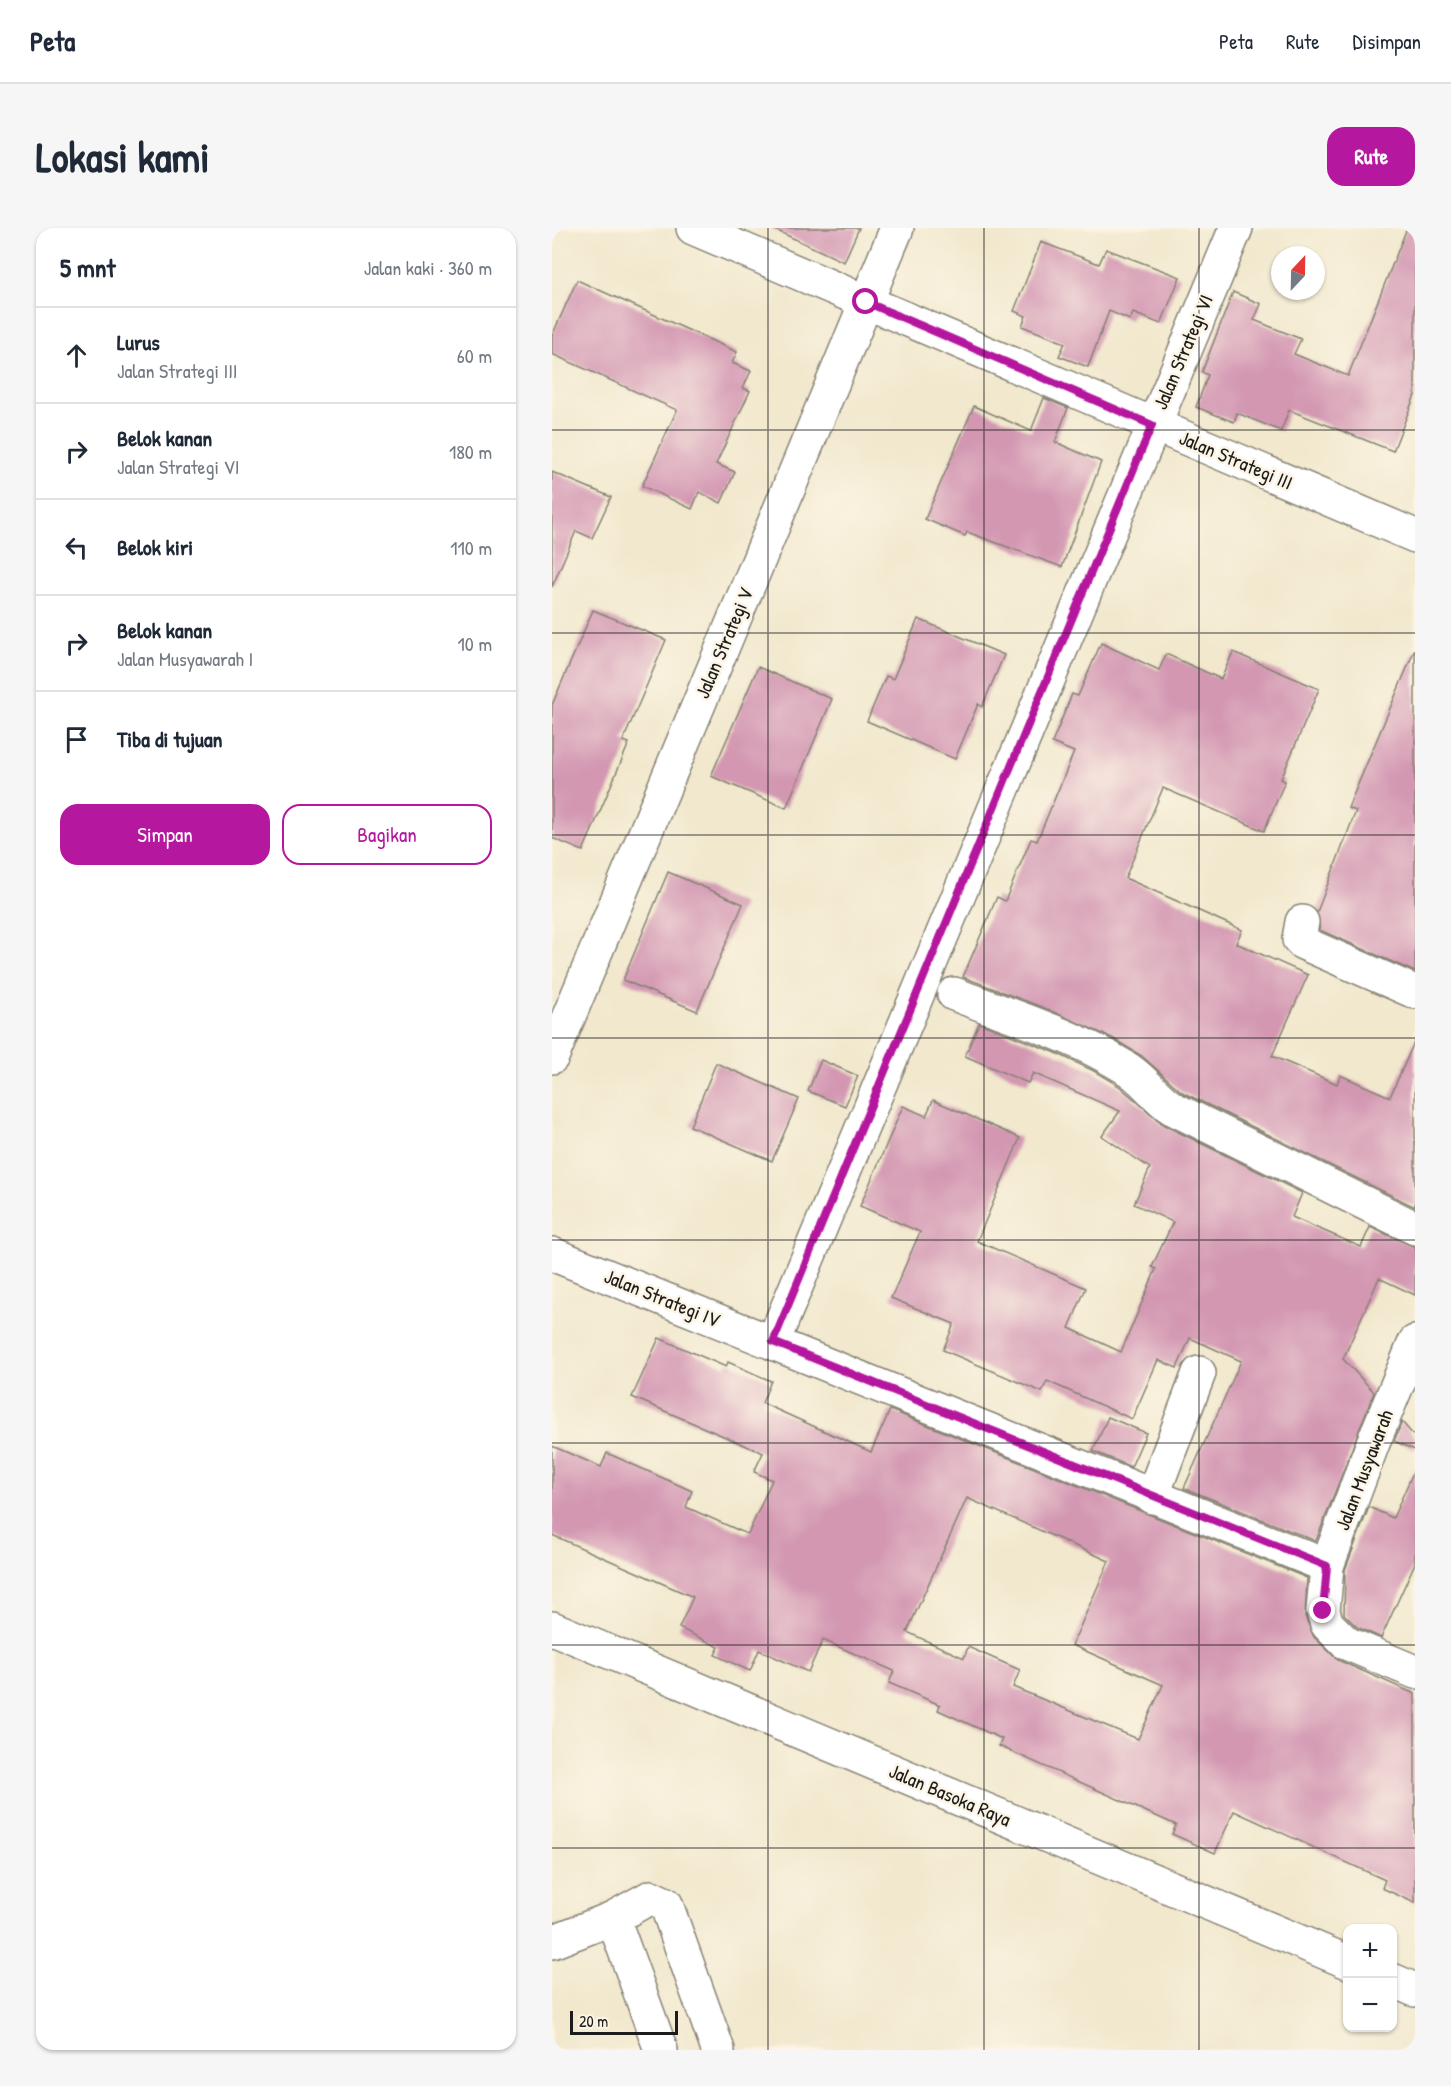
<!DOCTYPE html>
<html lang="id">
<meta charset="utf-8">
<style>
:root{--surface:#fff;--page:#f6f6f7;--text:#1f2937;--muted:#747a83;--line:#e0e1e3;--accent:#b5179e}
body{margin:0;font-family:"Patrick Hand",sans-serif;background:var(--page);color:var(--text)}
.controls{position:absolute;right:18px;bottom:18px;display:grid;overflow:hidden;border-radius:12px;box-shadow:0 2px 4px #0004}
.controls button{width:54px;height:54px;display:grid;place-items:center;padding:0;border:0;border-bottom:2px solid var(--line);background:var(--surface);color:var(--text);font:30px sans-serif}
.compass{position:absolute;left:719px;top:18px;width:54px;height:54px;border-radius:50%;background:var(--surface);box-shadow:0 2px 4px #0004;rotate:22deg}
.scale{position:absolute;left:18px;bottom:15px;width:108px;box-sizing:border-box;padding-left:6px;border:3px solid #1c1c1c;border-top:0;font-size:16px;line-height:21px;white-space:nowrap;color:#1c1c1c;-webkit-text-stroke:4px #fcf5e5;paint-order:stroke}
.stop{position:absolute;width:18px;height:18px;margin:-14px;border:4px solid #b5179e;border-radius:50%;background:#fff}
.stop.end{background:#b5179e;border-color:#fff;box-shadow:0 2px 6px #0008}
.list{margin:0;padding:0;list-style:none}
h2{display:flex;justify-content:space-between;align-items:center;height:78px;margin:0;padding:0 24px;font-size:26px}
h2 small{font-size:20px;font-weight:400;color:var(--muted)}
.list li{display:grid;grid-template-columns:39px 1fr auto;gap:18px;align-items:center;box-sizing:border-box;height:96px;padding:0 24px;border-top:2px solid var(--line)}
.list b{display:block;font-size:22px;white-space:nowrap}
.list p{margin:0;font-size:20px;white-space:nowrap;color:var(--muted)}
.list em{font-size:20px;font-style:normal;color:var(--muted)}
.actions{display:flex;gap:12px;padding:18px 24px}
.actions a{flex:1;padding:14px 0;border:2px solid var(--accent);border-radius:18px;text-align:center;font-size:21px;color:var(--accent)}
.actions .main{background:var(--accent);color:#fff}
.icon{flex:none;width:33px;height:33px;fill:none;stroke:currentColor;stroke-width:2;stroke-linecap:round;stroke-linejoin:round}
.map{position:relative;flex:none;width:863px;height:1822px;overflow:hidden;border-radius:18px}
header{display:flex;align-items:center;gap:36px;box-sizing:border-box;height:84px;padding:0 30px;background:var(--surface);border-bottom:2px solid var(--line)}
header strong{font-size:28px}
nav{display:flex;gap:33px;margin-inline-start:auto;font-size:21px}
.intro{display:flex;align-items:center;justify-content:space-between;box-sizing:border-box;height:144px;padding:0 36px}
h1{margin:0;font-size:42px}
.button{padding:15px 27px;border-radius:18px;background:var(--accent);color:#fff;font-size:21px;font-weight:700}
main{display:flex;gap:36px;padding:0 36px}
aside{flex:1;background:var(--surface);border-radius:18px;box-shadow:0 2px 4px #0004}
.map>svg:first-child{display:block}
</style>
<header>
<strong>Peta</strong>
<nav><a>Peta</a><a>Rute</a><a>Disimpan</a></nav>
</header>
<div class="intro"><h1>Lokasi kami</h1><a class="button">Rute</a></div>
<main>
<aside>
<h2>5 mnt<small>Jalan kaki · 360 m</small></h2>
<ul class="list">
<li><svg class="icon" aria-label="ahead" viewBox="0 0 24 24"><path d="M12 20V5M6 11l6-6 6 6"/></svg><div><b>Lurus</b><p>Jalan Strategi III</p></div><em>60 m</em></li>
<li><svg class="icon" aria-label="right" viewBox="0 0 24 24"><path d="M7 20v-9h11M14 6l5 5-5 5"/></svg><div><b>Belok kanan</b><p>Jalan Strategi VI</p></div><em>180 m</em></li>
<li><svg class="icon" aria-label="left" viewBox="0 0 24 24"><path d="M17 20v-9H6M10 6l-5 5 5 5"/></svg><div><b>Belok kiri</b></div><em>110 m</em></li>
<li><svg class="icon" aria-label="right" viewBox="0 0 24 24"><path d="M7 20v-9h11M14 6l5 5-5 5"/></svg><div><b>Belok kanan</b><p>Jalan Musyawarah I</p></div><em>10 m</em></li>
<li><svg class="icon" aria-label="arrive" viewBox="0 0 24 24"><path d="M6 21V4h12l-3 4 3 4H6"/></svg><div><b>Tiba di tujuan</b></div></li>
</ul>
<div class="actions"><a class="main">Simpan</a><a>Bagikan</a></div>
</aside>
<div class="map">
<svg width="863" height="1822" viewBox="0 0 863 1822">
<rect width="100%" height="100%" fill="#fcf5e5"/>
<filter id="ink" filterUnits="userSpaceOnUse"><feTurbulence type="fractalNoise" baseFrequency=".0167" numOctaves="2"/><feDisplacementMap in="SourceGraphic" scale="12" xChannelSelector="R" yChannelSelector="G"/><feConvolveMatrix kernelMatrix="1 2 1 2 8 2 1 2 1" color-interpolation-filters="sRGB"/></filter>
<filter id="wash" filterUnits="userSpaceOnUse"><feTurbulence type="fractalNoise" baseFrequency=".008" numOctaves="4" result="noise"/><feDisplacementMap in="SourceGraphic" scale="24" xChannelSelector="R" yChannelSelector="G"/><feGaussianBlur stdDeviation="1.35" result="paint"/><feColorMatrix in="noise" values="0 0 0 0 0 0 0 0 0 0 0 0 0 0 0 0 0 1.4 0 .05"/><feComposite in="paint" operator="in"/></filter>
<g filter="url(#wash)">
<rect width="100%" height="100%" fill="#f1e8cd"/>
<g id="blocks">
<!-- building -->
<g fill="#d397b2" fill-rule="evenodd">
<path d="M219,0H307L292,34Z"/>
<path d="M855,0H863V167L841,223L737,182L729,203L685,185L682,194L644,179L656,147L650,144L681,64L709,76L702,92L749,111L742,126L796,148Z"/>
<path d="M489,14L547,36L554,21L628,49L609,96L581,85L578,92L557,83L536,139L507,128L513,115L470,98L474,88L462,83Z"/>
<path d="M25,52L185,124L180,135L199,143L191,160L198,163L164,236L183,244L169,275L147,264L140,281L90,258L125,182L0,126V108Z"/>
<path d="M492,170L516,180L503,214L549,234L510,339L415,304L413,308L373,291L422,178L479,203Z"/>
<path d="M0,244L59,269L40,310L24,303L0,359Z"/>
<path d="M41,382L114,412L71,513L77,515L31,623L0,610V477Z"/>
<path d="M366,391L452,427L430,479L426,476L403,531L315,493L334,448L341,451Z"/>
<path d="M549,415L607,442L614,426L669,451L681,424L767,461L729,551L733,553L712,603L611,560L573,650L690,702L684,715L756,747L720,828L785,856L788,847L838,869L863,812V979L630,864L590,828L560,810L495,781L411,749L445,669L453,673L479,611L485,613L522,524L500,515L520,466L526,468Z"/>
<path d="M863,421V744L768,702L765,684L804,583L796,580Z"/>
<path d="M206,439L280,471L234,580L159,548Z"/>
<path d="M116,644L191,676L145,783L71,752Z"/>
<path d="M427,795L502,824L542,843L567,858L612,897L750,965L740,989L809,1019L818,999L863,1019V1067L827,1050L791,1131L822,1164L764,1313L632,1260L689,1133L638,1110L625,1140L606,1132L580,1191L495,1153L490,1164L391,1122L402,1096L339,1070L368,1004L308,978L351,878L374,888L381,872L468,910L425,1013L534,1060L517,1100L569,1124L604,1041L600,1039L621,994L582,976L598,940L550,908L568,883L481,845L476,855L413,828Z"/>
<path d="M269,832L306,848L293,878L256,863Z"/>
<path d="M164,835L247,871L220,933L138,898Z"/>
<path d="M107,1110L174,1139L176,1134L219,1153L210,1175L319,1224L338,1182L755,1350L753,1388L762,1409L786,1432L863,1466V1675L830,1660L833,1652L682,1583L663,1625L620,1606L624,1597L447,1518L450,1511L386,1482L388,1477L337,1455L342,1443L271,1412L256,1444L207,1422L198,1443L163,1427L167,1419L127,1400L141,1369L0,1307V1218L49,1239L55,1225L140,1263L134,1279L195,1306L197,1304L220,1252L202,1244L211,1225L80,1169ZM415,1270L557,1333L520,1417L611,1457L586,1511L461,1459L468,1442L416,1419L412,1430L355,1404Z"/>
<path d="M556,1189L594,1205L579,1239L541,1223Z"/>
<path d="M850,1194L863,1209V1222L842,1213Z"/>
<path d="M863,1240V1335L829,1410L805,1399L792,1386L793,1342L817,1279L841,1290Z"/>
</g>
</g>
</g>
<g filter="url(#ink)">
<use href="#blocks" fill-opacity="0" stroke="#868274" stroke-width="1.5"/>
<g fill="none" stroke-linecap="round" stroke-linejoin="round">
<!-- street casing -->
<g stroke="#868274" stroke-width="36">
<g id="street">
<path d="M141,0L863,308"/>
<path d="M750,694L747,711L751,715L863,764"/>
<path d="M402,766C459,788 519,806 571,838C591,849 602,868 620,880L863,1000"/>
<path d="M0,829L345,0"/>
<path d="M0,1026L775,1338"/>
<path d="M221,1114L684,0"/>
<path d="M863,1114L821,1215L775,1338L771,1383L775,1396L794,1415L863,1444"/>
<path d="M600,1269L647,1145"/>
<path d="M61,1690L99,1669L114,1676L166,1822"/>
<path d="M0,1714L61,1690L109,1822"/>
</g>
</g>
<!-- secondary casing -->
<g stroke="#868274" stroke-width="36">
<g id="secondary">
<path d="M0,1400L796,1734"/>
<path d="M840,1752L863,1762"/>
</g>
</g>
<!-- street -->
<use href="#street" stroke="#fff" stroke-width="33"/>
<!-- secondary -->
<use href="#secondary" stroke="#fff" stroke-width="33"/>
</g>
</g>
<g fill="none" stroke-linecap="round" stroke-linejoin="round" filter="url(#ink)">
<!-- route -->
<path stroke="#b5179e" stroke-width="8" d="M314,74L600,197L221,1114L775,1338L771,1383"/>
</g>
<!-- grid -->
<path fill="none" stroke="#1c1c1c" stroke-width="1.5" stroke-opacity="0.55" d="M216,0V1822M432,0V1822M647,0V1822M0,202H863M0,405H863M0,607H863M0,810H863M0,1012H863M0,1215H863M0,1417H863M0,1620H863"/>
<g text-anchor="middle" stroke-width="5" stroke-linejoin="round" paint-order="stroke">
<!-- street labels -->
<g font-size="20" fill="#1c1c1c" stroke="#fcf5e5">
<text transform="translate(631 124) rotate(-67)" y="7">Jalan Strategi VI</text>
<text transform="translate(684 232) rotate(23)" y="7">Jalan Strategi III</text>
<text transform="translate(172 415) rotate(-67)" y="7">Jalan Strategi V</text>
<text transform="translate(110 1070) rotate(22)" y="7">Jalan Strategi IV</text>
<text transform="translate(812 1242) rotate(-69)" y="7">Jalan Musyawarah</text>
<text transform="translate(398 1567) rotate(23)" y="7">Jalan Basoka Raya</text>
</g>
</g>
</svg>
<div class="controls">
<button>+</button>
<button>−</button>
</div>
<svg class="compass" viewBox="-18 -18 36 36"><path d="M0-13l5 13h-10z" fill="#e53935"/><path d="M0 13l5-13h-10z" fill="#747a83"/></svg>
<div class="scale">20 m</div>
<div class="stop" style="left:314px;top:74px"></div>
<div class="stop end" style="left:771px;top:1383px"></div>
</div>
</main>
